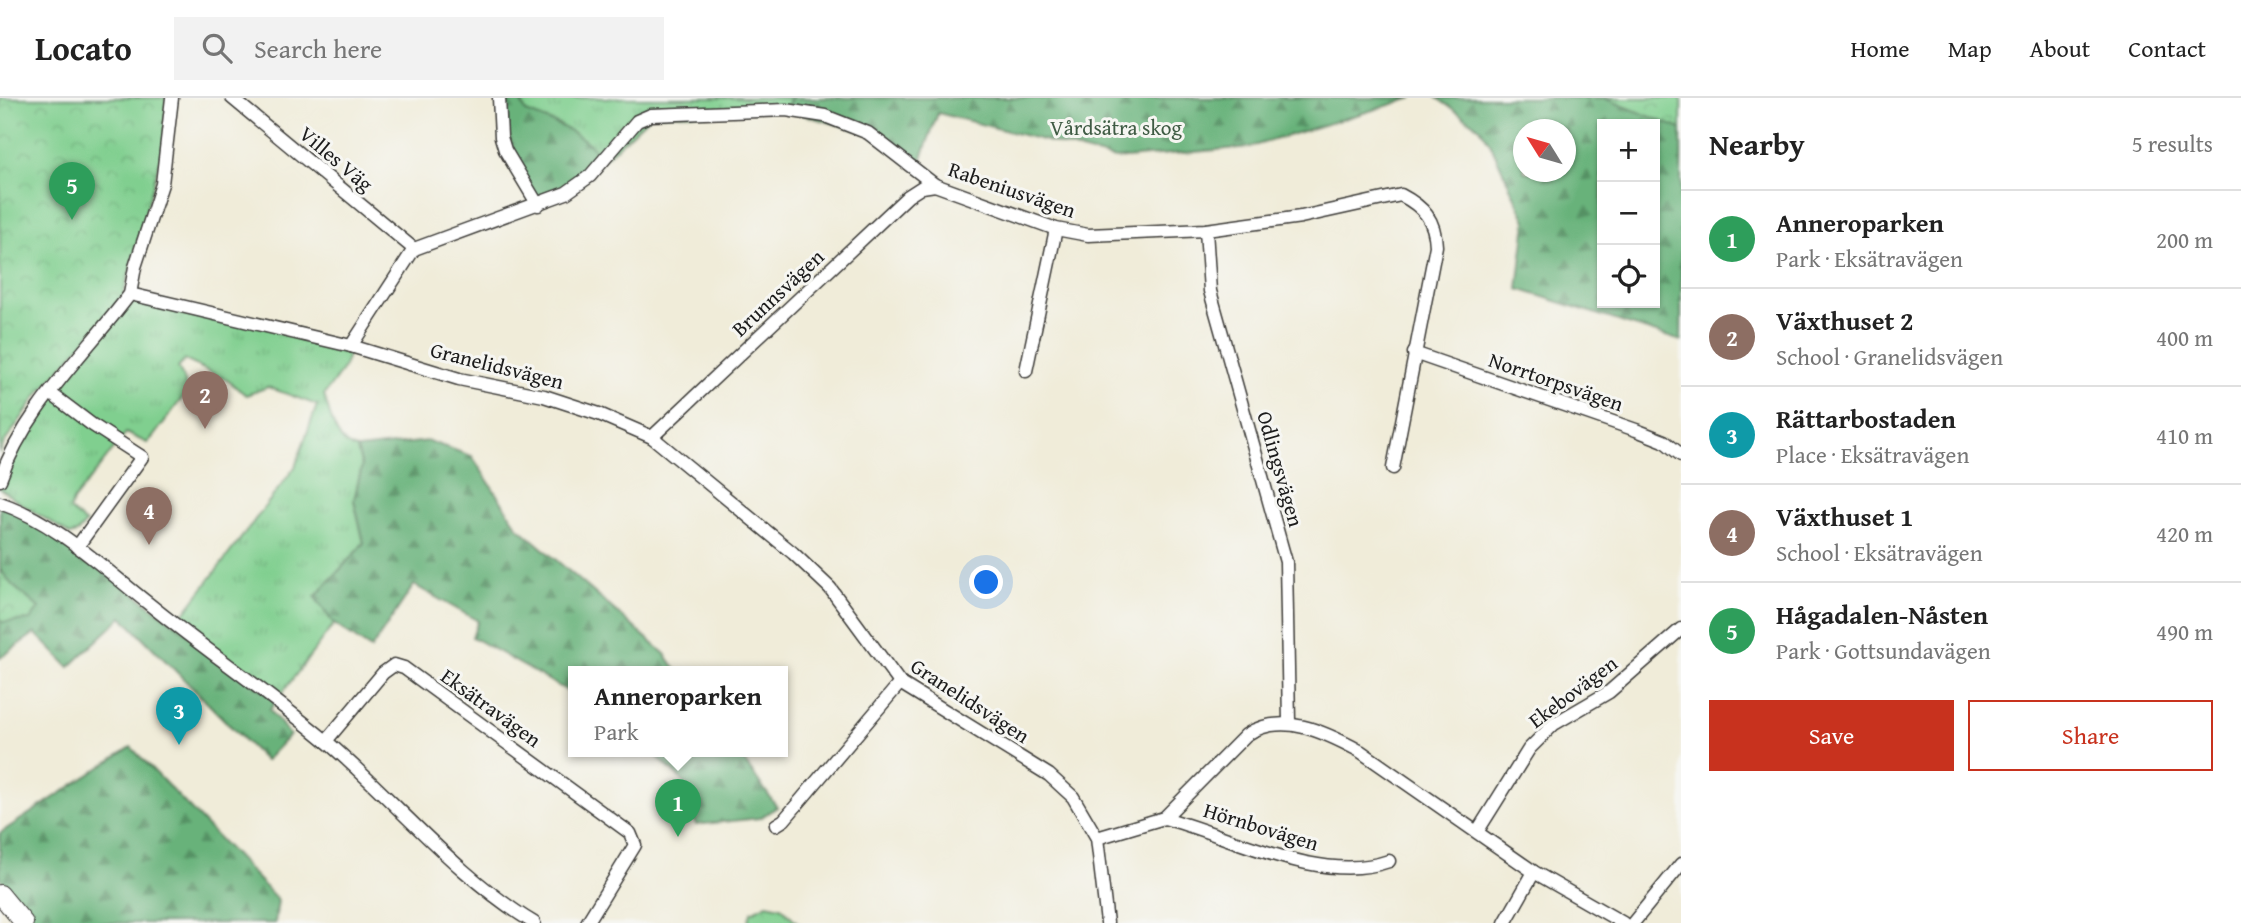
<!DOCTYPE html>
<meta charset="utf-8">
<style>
:root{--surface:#fff;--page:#f2f2f2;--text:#222;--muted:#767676;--line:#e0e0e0;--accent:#c8321e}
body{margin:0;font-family:"Gentium Book Plus",serif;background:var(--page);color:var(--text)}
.controls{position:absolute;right:21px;top:21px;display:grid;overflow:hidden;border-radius:0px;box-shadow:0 2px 5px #0004}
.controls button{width:63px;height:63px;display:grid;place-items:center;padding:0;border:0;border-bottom:2px solid var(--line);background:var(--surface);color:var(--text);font:35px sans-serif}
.compass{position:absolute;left:1513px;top:21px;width:63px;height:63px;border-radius:50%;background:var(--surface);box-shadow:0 2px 5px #0004;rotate:307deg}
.you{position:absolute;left:987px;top:485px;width:24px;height:24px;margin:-18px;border:5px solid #fff;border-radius:50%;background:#1a73e8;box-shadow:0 0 0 10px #1a73e833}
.badge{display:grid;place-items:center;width:46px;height:46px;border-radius:50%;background:var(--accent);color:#fff;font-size:23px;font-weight:700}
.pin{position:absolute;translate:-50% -58px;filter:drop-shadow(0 2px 4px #0008)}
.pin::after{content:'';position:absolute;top:37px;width:24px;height:21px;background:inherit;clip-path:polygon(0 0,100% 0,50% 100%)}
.popup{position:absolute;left:568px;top:568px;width:220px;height:91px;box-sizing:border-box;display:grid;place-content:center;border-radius:0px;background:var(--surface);filter:drop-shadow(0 2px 5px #0005);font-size:23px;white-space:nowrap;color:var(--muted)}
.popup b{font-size:26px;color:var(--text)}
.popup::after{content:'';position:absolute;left:50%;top:100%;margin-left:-14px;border:14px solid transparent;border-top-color:var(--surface)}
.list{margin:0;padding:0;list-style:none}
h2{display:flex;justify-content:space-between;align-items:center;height:91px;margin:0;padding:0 28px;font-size:30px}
h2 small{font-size:23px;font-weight:400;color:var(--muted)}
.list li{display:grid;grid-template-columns:46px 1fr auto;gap:21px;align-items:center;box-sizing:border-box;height:98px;padding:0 28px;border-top:2px solid var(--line)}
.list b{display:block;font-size:26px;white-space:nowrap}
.list p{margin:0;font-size:23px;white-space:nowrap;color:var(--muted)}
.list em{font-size:23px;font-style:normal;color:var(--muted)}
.actions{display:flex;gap:14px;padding:21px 28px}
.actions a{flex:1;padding:16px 0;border:2px solid var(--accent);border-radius:0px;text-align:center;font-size:24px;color:var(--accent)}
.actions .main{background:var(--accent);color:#fff}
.icon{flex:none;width:38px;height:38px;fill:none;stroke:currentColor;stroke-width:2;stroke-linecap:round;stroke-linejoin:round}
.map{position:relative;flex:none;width:1681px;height:825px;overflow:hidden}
header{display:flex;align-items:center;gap:42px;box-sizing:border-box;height:98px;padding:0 35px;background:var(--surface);border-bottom:2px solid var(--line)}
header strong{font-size:33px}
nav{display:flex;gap:38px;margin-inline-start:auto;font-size:24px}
.search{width:490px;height:63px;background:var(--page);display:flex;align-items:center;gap:18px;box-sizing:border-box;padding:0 24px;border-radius:0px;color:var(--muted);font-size:26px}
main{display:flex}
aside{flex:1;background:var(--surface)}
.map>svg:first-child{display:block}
</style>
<header>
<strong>Locato</strong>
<div class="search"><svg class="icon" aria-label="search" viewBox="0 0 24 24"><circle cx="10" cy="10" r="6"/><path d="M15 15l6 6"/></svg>Search here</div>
<nav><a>Home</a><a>Map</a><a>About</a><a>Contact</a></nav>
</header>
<main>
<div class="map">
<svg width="1681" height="825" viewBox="0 0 1681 825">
<defs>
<pattern id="grass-tufts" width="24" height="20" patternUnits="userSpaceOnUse" patternTransform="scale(1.75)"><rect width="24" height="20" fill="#80cf8f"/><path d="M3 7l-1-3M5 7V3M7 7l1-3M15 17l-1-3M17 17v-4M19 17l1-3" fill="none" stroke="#6eb17b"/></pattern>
<pattern id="forest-firs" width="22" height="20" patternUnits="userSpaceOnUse" patternTransform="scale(1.75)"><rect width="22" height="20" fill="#68b27a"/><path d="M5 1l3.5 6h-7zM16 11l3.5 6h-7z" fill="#559063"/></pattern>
<pattern id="park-crowns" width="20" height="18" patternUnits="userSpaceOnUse" patternTransform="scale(1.75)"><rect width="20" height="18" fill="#80cf8f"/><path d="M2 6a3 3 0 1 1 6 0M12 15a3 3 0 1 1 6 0" fill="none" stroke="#6eb17b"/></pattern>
</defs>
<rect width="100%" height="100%" fill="#f6f6f2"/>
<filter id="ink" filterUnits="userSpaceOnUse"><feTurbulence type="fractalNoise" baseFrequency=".0143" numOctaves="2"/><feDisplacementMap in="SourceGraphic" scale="14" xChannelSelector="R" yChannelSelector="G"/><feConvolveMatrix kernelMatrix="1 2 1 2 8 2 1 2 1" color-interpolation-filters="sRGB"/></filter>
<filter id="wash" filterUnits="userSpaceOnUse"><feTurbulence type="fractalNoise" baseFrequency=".00686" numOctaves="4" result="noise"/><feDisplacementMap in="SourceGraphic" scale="28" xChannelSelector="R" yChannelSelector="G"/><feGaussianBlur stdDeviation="1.57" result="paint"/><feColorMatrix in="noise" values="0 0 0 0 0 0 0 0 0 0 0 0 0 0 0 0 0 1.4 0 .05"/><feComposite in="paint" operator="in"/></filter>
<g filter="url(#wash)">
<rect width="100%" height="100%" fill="#f0ecd9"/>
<!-- grass -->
<g fill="url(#grass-tufts)" stroke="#4e7656" stroke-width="2">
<path d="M519,0H791L786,12L651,17L604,61L560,27L526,14Z"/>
<path d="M130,196L351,248L343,271L324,297C330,315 335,347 357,351L362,368L354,402L364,445L315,499L334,526L276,603L175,527L295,369L317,307L268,289L246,297L227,282L185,262L178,270L185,283L186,295L153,339L147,345L126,335L73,403L70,412L86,425L77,435L70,437C47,420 20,408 0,390L8,358Z"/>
</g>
<!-- forest -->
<g fill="url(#forest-firs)" stroke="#42674b" stroke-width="2" fill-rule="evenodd">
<path d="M499,0H519L526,14C555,25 585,36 604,61L590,78L538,107L505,52Z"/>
<path d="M791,0H1413L1250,49L1115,61L938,15L920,65L868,35L786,12Z"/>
<path d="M1437,0H1604L1681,31V243L1518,191L1526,123L1491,47L1480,30ZM1602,26H1655V205H1602ZM1524,32H1566V74H1524Z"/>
<path d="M428,343L472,358L518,429L665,556L677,573H573V596L472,539L478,523L414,487L371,551L334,526L315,499L364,445L354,402L362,368L357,351Z"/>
<path d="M0,405L27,414L276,603L270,612L290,637L265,663L122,519L69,569L35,535L0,560V524L30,522L39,510L12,487L0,471Z"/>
<path d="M131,649L278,802L275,825H37L0,781V735Z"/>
<path d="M651,653H737L777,709L760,720L696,727L684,684Z"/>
</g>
<!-- park -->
<g fill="url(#park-crowns)" stroke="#4e7656" stroke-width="2">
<path d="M0,0H166L164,46L123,198L37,298L4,345L0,356Z"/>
<path d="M1604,0H1681V31Z"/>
<path d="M0,471L12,487L39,510L30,522L0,524Z"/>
<path d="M767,806L781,809L798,825H748L751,814Z"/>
</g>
</g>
<g filter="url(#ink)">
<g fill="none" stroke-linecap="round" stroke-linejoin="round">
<!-- street casing -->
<g stroke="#3c3b38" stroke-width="15">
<g id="street">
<path d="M232,0L414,151"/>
<path d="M499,0L501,39L505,52L538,107"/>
<path d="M1206,132L1210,193L1286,464L1289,624"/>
<path d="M130,196L351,248L459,281L544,298L599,316L652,339L793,455L830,490L900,585L1049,677L1073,699L1097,740L1107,825"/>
<path d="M351,248L414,151L566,95L590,78L637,23L651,17L786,12L825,18L868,35L935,87L1056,131L1088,137L1206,132L1301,119L1401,97C1424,109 1435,122 1436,148L1393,370"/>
<path d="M1414,255L1636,332L1664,343L1681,357"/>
<path d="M1026,273L1056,131"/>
<path d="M50,295L91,326L142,359L77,449"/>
<path d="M652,339L908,98L922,89L935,87"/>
<path d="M0,382C25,310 85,256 130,196L135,169L162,86L172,0"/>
<path d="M0,405C56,424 102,469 149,506C207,553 269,595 326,643C395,702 456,778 534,825"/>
<path d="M326,643L383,575L394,567L404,570L630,735L635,747L587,825"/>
<path d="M1164,720C1232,738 1320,787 1389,763"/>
<path d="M776,727L784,722L900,585"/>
<path d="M1477,734L1529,651L1554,626L1609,594L1681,531"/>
<path d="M1097,740L1164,720L1246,637C1282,613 1325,634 1360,653L1534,774L1623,825"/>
<path d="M1505,825L1534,774"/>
<path d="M1633,825L1681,766"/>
</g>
</g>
<!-- secondary casing -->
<g stroke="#3c3b38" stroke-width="20">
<path id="secondary" d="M0,796L24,825"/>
</g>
<!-- street -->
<use href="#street" stroke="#fff" stroke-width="12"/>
<!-- secondary -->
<use href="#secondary" stroke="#fff" stroke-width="18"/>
</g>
</g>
<g text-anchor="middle" stroke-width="6" stroke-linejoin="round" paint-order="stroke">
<!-- park labels -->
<g font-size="21" fill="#3f5b44" stroke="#f6f6f2">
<text x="1116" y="37">Vårdsätra skog</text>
</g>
<!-- street labels -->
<g font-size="21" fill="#1c1c1c" stroke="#f6f6f2">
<text transform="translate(336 61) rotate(40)" y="7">Villes Väg</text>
<text transform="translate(1012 92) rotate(19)" y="7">Rabeniusvägen</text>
<text transform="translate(778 195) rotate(-43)" y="7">Brunnsvägen</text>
<text transform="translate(497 268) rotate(14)" y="7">Granelidsvägen</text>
<text transform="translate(1556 284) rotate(19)" y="7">Norrtorpsvägen</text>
<text transform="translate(1280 371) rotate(74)" y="7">Odlingsvägen</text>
<text transform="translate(1573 594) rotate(-37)" y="7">Ekebovägen</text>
<text transform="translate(970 603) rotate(33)" y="7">Granelidsvägen</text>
<text transform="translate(491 610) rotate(36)" y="7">Eksätravägen</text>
<text transform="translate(1261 729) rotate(17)" y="7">Hörnbovägen</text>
</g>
</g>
</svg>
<div class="controls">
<button>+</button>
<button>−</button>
<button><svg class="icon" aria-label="locate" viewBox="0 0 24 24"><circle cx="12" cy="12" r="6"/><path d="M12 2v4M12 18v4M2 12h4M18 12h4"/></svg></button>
</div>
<svg class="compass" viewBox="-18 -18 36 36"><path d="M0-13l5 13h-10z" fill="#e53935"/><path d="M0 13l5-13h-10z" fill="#767676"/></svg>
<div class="you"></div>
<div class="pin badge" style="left:678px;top:739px;background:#2e9e5b">1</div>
<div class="popup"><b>Anneroparken</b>Park</div>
<div class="pin badge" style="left:205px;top:331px;background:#8d6e63">2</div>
<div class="pin badge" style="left:179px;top:647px;background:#0f9aa8">3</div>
<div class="pin badge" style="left:149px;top:447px;background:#8d6e63">4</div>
<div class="pin badge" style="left:72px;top:122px;background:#2e9e5b">5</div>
</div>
<aside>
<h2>Nearby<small>5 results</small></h2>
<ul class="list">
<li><span class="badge" style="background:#2e9e5b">1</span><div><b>Anneroparken</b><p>Park · Eksätravägen</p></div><em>200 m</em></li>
<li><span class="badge" style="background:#8d6e63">2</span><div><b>Växthuset 2</b><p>School · Granelidsvägen</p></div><em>400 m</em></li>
<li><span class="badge" style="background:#0f9aa8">3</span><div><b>Rättarbostaden</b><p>Place · Eksätravägen</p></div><em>410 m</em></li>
<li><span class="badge" style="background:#8d6e63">4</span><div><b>Växthuset 1</b><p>School · Eksätravägen</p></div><em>420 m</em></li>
<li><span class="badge" style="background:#2e9e5b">5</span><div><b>Hågadalen-Nåsten</b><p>Park · Gottsundavägen</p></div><em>490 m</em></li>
</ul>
<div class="actions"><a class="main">Save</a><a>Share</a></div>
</aside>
</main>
